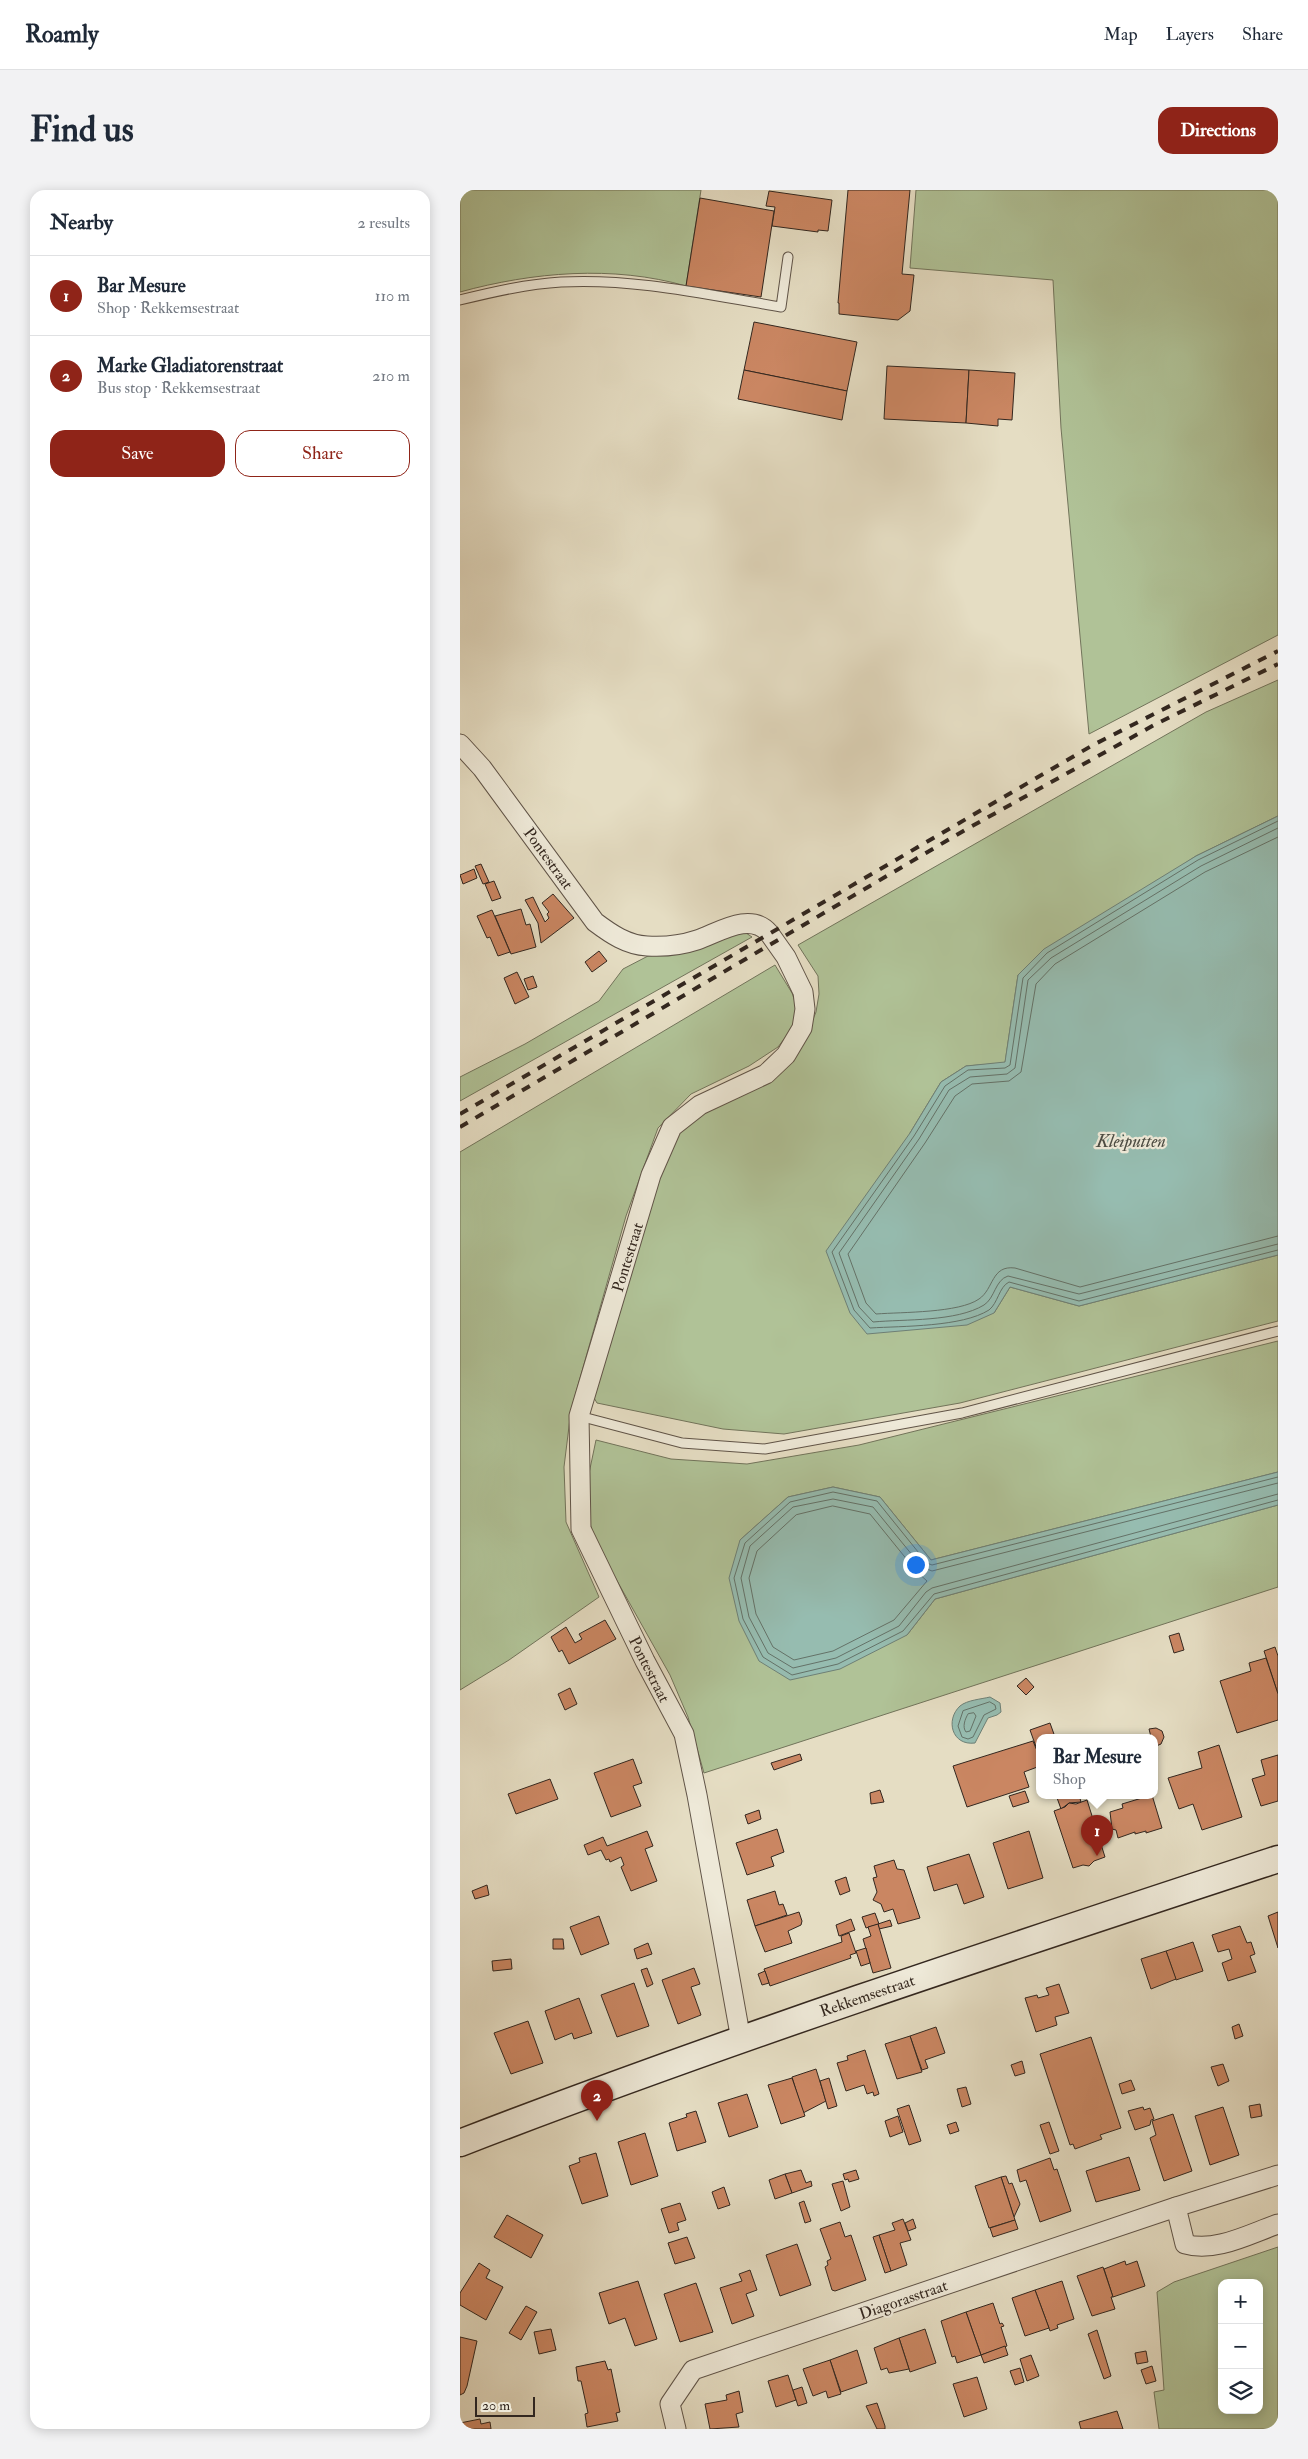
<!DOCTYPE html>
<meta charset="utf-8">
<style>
:root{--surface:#fff;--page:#f2f2f3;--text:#1f2937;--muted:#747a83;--line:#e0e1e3;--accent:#8f2418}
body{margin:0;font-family:"IM FELL Double Pica",serif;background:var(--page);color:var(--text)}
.controls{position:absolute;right:15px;bottom:15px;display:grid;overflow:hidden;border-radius:10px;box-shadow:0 2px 12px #0003}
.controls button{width:45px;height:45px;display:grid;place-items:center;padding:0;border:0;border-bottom:1px solid var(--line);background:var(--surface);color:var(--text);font:25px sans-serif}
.scale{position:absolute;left:15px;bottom:12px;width:60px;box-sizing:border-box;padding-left:5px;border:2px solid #33271f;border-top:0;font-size:14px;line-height:18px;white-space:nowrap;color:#33271f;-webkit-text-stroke:4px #eee9d8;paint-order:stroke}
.you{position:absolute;left:455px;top:1374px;width:18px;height:18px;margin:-12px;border:4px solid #fff;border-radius:50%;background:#1a73e8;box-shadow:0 0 0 8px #1a73e833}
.badge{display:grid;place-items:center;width:32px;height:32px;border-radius:50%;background:var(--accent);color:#fff;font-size:16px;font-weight:700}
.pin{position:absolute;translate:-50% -41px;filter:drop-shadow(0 1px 2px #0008)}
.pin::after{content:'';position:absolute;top:26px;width:18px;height:15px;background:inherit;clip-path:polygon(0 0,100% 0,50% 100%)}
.popup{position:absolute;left:576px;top:1544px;width:122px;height:65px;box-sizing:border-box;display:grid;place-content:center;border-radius:10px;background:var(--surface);filter:drop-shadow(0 1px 4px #0005);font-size:16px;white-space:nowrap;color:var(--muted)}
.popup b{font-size:19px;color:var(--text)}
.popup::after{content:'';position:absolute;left:50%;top:100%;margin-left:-10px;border:10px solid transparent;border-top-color:var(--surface)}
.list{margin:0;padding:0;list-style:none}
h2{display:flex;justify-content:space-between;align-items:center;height:65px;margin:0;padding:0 20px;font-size:21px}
h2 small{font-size:16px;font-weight:400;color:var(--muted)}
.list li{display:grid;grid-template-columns:32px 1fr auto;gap:15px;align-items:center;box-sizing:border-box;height:80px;padding:0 20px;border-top:1px solid var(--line)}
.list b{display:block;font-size:19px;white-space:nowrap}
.list p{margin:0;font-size:16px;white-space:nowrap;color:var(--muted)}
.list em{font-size:16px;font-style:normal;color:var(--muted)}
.actions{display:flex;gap:10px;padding:15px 20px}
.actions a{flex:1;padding:11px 0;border:1px solid var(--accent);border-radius:15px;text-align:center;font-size:18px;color:var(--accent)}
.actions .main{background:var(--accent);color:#fff}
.icon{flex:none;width:28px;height:28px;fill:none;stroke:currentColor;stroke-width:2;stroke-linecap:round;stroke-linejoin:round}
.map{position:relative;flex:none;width:818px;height:2239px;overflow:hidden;border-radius:15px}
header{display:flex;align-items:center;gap:30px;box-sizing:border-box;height:70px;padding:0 25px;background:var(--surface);border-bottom:1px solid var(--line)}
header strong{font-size:24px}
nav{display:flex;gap:28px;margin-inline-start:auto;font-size:18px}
.intro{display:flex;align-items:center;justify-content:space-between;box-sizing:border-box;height:120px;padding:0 30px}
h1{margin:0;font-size:35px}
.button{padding:12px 22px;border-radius:15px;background:var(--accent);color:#fff;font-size:18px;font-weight:700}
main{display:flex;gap:30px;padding:0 30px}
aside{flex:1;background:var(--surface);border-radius:15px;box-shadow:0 2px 12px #0003}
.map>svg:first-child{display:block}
</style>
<header>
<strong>Roamly</strong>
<nav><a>Map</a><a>Layers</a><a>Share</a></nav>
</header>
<div class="intro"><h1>Find us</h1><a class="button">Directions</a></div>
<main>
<aside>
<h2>Nearby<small>2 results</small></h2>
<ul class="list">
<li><span class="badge">1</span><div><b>Bar Mesure</b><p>Shop · Rekkemsestraat</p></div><em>110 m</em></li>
<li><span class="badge">2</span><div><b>Marke Gladiatorenstraat</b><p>Bus stop · Rekkemsestraat</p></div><em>210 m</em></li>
</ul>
<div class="actions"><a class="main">Save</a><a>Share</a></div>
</aside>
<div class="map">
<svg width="818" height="2239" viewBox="0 0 818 2239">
<rect width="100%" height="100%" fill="#e5ddc3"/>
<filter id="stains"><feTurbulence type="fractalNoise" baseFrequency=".004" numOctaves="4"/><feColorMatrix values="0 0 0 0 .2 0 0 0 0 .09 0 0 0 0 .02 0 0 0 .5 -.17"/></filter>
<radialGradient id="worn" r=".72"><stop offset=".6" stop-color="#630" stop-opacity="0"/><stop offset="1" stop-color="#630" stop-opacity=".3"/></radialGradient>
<!-- green -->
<g fill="#b0c297" stroke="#72745b" fill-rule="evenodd">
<path d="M3,0H241L226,96C153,75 73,82 0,102V12Z"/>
<path d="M456,0H818V445L629,544L601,238L593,90L450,78Z"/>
<path d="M818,490V626L736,666L558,785L545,873L506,876L481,892L450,943L534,1123L550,1097L619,1116L818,1065V1131L500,1213L324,1244L263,1239L137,1213L133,1206L204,970L217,941L342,856L356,822L359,804L358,786L338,755L746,522Z"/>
<path d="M280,739L292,747L0,911V887L65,854L139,811L163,779L188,766L215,763Z"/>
<path d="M315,775L332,803L338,820L334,836L318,857L289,876L231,904L198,938L166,1026L111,1220L104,1277L106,1332L139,1407L49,1470L0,1500V962Z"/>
<path d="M818,1151V1282L471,1370L420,1307L373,1297L328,1307L280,1350L447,1445L475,1409L818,1315V1397L244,1583L228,1527L210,1485L138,1357L129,1331L127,1293L136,1250L211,1269L287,1274L399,1255Z"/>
<path d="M818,2057V2239H699L694,2202L704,2200L697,2102L714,2092ZM762,2093H799V2220H762Z"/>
</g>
<!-- water -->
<g fill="#96bcb0" stroke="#6e8076">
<path d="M818,626V1065L619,1116L550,1097L534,1123L507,1135L407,1144L390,1123L366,1061L450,943L481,892L506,876L545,872L558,785L584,759L736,666Z"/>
<path d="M818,1282V1315L475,1409L447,1445L380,1479L330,1490L299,1471L279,1431L269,1388L280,1350L328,1307L373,1297L420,1307L471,1370Z"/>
<path d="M530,1507L540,1513L541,1522L537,1525L528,1528L515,1553C492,1556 485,1530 500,1516C507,1510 522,1509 530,1507Z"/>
</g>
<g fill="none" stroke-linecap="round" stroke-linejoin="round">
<!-- shore -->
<g stroke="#647268" stroke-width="1">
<path d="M818,631L738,670L587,763L563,788L550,875L545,878L508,880L485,896L454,946L372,1062L394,1120L410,1138C443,1136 502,1137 529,1120C538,1113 539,1097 549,1092L619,1111L818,1060"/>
<path d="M818,638L741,676L591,768L568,790L555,878L547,884L510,887L489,900L459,949L379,1063L399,1117L413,1132C445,1129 496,1132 524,1115C535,1108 535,1090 548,1086L619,1104L818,1054"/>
<path d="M818,647L745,682L595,774L576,794L561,882L549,891L512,894L495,906L465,953L388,1064L406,1113L416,1124C443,1122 499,1123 519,1109C534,1099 531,1075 555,1078L620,1097L818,1046"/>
<path d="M818,1287L472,1375L467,1373L417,1311L373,1302L330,1312L285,1353L274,1388L283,1429L303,1467L332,1485L378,1474L443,1441L474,1404L818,1310"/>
<path d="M818,1293L472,1381L462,1377L413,1317L373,1309L333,1317L290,1356L281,1388L289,1427L308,1463L333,1478L376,1468L439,1436L466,1402L472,1398L818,1304"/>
<path d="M373,1316L410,1324L457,1382L467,1391L434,1430L373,1461L334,1470L313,1457L296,1424L289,1388L297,1361L336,1325Z"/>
<path d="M530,1512L535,1515L536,1519L524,1525L513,1547L508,1549L502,1547L498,1536L503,1521Z"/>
<path d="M514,1523L516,1526L510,1541L506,1542C502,1537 505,1529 508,1524Z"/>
</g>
</g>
<!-- building -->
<g fill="#ca8662" stroke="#33271f">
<path d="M388,0H450L442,84L454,85L450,121L438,130L379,124V113H378Z"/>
<path d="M309,1L372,10L368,41L358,40V42L312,36L315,17L306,16Z"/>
<path d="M240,8L314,21L301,107L226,96Z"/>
<path d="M294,132L397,152L387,201L284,180Z"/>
<path d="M427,176L509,180L506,233L424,229Z"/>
<path d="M284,180L387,201L382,230L278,209Z"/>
<path d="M509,180L555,183L552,230L538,229V236L506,233Z"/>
<path d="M21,674L29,692L23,694L15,676Z"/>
<path d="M14,679L17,688L3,694L0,685Z"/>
<path d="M34,691L41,708L32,711L25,694Z"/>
<path d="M93,704L114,728L81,753L78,733L65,710L73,707L85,732L89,728L87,724L89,722L82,713Z"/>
<path d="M61,719L66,735L70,734L76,757L51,764L35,726Z"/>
<path d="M32,720L50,762L38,766L30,747L27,748L17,726Z"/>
<path d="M139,761L147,771L132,782L125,772Z"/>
<path d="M57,782L69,807L55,814L44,788Z"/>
<path d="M73,786L77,797L68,800L64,789Z"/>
<path d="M145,1430L156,1449L109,1474L102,1460L99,1462L91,1447L106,1437L115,1453L122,1449L119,1444Z"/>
<path d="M719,1443L724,1460L714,1463L709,1446Z"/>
<path d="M815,1457L818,1466V1504L804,1461Z"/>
<path d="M806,1468L818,1504V1530L777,1543L760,1491L791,1481L789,1473Z"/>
<path d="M566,1488L574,1497L566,1505L557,1496Z"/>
<path d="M110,1498L117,1514L105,1520L98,1504Z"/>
<path d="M590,1533L595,1547H580V1568L570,1540Z"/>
<path d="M696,1538L702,1541L704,1547L701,1554L694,1557V1547H691L689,1539Z"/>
<path d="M573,1551L580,1568V1576L564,1582L569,1597L507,1617L493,1576Z"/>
<path d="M759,1555L782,1627L742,1640L733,1614L719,1619L708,1588L742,1578L738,1562Z"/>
<path d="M340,1564L342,1570L314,1580L311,1573Z"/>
<path d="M818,1565V1611L801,1616L792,1589L805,1585L801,1570Z"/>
<path d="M173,1569L182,1593L173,1596L181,1616L151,1627L134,1583Z"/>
<path d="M90,1589L98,1609L56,1624L48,1604Z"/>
<path d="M420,1600L424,1612L411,1614L410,1603Z"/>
<path d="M565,1601L569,1612L553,1617L549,1606Z"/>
<path d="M596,1605H619L621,1612L609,1613L601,1619Z"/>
<path d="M692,1605L702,1638L686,1643V1641L675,1644V1642L658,1648L656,1640L652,1639L650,1622L663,1618L662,1614Z"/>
<path d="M627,1610L645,1667L634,1671L629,1676L623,1675L613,1678L594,1621L605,1617L609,1613L616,1614Z"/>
<path d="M299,1620L301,1629L288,1634L285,1625Z"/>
<path d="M317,1639L324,1662L311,1667L314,1676L287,1685L276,1653Z"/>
<path d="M187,1641L193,1656L185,1659L197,1691L171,1701L161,1677L164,1675L161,1667L150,1672L149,1669L146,1670L141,1660L128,1665L124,1655L143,1647L147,1656Z"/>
<path d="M569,1641L583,1688L548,1699L533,1653Z"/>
<path d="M509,1664L524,1707L504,1714L497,1694L474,1701L467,1677Z"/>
<path d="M434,1670L437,1679L444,1680L460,1728L438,1734L433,1719L424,1722L421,1714L413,1710L417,1702L413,1688L417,1687L414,1676Z"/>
<path d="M386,1687L390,1701L380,1705L375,1691Z"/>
<path d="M27,1695L29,1705L15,1709L12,1701Z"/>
<path d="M315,1701L319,1715L323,1714L327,1725L295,1736L287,1710Z"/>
<path d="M339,1722L342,1731L341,1735L328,1741L332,1753L305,1762L295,1736Z"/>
<path d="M818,1722V1758L808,1726Z"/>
<path d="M415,1723L419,1734L406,1738L402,1727Z"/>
<path d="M139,1726L149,1754L121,1765L110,1737Z"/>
<path d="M391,1729L395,1740L379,1746L376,1735Z"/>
<path d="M430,1730L432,1736L419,1739L418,1734Z"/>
<path d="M418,1734L431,1778L413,1783L403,1749L411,1746L408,1737Z"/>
<path d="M780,1736L787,1753L791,1752L795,1764L790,1766L796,1782L768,1791L762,1773L772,1769L769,1759L758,1762L752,1745Z"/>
<path d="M389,1743L396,1763L390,1765L391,1768L310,1796L304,1779L382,1752L381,1746Z"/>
<path d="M93,1749H103L104,1759H93Z"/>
<path d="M733,1752L743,1781L716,1790L706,1761Z"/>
<path d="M188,1753L192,1764L177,1769L174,1759Z"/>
<path d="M406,1758L410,1773L401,1776L396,1761Z"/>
<path d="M706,1761L716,1789L691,1799L681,1769Z"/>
<path d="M51,1769L52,1779L33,1781L32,1771Z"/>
<path d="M187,1778L193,1794L187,1797L181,1780Z"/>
<path d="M234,1778L240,1794L231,1797L241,1825L218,1834L202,1790Z"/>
<path d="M305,1781L309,1793L302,1795L298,1784Z"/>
<path d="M174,1793L189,1836L157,1847L141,1805Z"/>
<path d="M599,1794L609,1823L595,1827L597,1835L576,1842L565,1808L577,1805L578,1808L589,1805L586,1798Z"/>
<path d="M119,1808L132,1843L114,1849L112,1843L95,1850L85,1821Z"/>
<path d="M68,1831L83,1873L51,1884L34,1843Z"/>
<path d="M779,1834L783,1846L775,1849L772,1837Z"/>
<path d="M476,1837L485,1863L465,1870L468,1878L462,1880L450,1846Z"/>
<path d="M450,1846L462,1882L437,1889L425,1854Z"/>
<path d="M631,1847L661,1938L640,1945L642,1949L615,1959L613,1954L610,1955L580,1864Z"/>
<path d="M405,1860L419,1904L414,1906L413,1902L407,1904L404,1895L386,1901L377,1873L388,1870L387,1866Z"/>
<path d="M562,1871L565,1883L555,1886L551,1875Z"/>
<path d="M763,1874L769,1891L758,1896L751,1877Z"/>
<path d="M356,1879L366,1911L343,1923L332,1887Z"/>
<path d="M332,1888L345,1926L321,1934L308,1895Z"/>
<path d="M369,1888L377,1916L368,1919L360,1891Z"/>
<path d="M671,1890L675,1900L662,1904L659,1894Z"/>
<path d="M506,1897L511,1914L502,1917L497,1899Z"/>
<path d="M287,1904L298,1937L269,1947L258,1913Z"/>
<path d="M800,1914L802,1926L791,1928L789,1916Z"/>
<path d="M449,1915L461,1951L449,1955L437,1919Z"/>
<path d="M683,1917L684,1920L690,1918L694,1929L691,1930L690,1935L675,1940L668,1921Z"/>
<path d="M763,1917L779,1965L750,1975L735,1926Z"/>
<path d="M236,1921L246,1952L217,1961L209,1933L227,1927L226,1924Z"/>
<path d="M713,1924L732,1981L704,1991L690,1948L696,1945L692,1931Z"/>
<path d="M438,1926L443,1942L430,1947L425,1931Z"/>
<path d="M496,1932L499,1941L490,1944L487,1935Z"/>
<path d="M589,1932L599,1961L590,1964L580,1935Z"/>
<path d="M185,1943L198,1986L171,1995L158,1952Z"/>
<path d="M136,1963L148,2006L122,2014L109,1976L120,1972L119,1968Z"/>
<path d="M669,1967L680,2000L636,2012L626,1981Z"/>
<path d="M590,1968L594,1980L597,1979L611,2021L580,2032L566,1990L560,1992L557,1980Z"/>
<path d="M341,1980L346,1993L351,1991L352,1996L332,2003L325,1984Z"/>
<path d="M396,1980L399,1989L389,1992L388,1989L385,1990L383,1984Z"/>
<path d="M325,1984L332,2003L315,2009L309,1990Z"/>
<path d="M546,1986L549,1994L552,1993L560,2014L554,2027L541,1987Z"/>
<path d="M541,1987L555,2030L529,2038L515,1996Z"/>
<path d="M383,1991L390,2017L381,2021L372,1994Z"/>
<path d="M264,1997L270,2015L258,2019L252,2002Z"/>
<path d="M344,2011L351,2031L345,2033L339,2013Z"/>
<path d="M220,2013L226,2030L217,2033L219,2040L209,2043L201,2019Z"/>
<path d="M47,2025L83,2045L71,2068L34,2047Z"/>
<path d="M443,2029L451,2050L440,2053L447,2075L431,2081L419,2045L435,2040L432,2033Z"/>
<path d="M453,2029L456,2038L448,2041L445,2033Z"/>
<path d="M555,2030L558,2039L533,2047L530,2038Z"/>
<path d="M380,2032L385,2047L391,2045L406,2090L375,2101L372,2100L365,2077L368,2075L367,2071L371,2069L360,2039Z"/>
<path d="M419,2045L431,2081L425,2083L413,2047Z"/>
<path d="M227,2047L235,2068L215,2074L208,2053Z"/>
<path d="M337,2054L351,2095L320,2106L306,2065Z"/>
<path d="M665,2071L666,2075L677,2071L685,2096L653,2107L644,2079Z"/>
<path d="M19,2073L30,2080L26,2088L43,2097L26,2130L0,2115V2103Z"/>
<path d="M643,2077L653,2107H651L655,2119L632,2126L617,2086Z"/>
<path d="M290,2080L297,2100L286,2104L294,2126L272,2134L260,2098L282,2091L279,2084Z"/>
<path d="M178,2091L197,2149L175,2156L165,2128L149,2134L139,2103Z"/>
<path d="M602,2091L614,2129L597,2135L598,2138L590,2141L575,2100Z"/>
<path d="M236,2093L253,2142L220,2152L204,2104Z"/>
<path d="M575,2100L589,2138L565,2146L552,2108Z"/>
<path d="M533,2113L540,2134L542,2133L544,2136L541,2137L547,2156L521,2165L506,2122Z"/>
<path d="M66,2116L77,2122L61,2150L49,2143Z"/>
<path d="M506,2122L521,2165L497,2173L495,2166L492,2167L481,2131Z"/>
<path d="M91,2139L96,2160L79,2164L74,2142Z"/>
<path d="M465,2139L476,2173L450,2182L439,2148Z"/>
<path d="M637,2140L651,2186L644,2189L628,2144Z"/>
<path d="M0,2147L17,2151L7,2196L4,2203L0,2205Z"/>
<path d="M439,2148L449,2179L429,2183L427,2178L421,2180L414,2158Z"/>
<path d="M545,2156L548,2165L524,2173L521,2165Z"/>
<path d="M397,2160L407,2193L381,2202L370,2170Z"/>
<path d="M686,2161L688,2172L677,2174L675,2163Z"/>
<path d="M571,2165L579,2186L567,2191L560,2169Z"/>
<path d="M370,2170L381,2204L368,2208L366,2201L353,2206L343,2179Z"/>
<path d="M145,2171L148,2180L151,2179L160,2222L156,2223L158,2231L127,2237L125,2224L128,2223L121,2191H118L116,2177Z"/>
<path d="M692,2176L696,2191L686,2194L681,2180Z"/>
<path d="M560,2178L564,2192L555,2195L550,2181Z"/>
<path d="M328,2185L336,2210L316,2217L308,2191Z"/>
<path d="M517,2187L527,2219L504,2227L493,2194Z"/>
<path d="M342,2197L347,2213L338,2216L333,2200Z"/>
<path d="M279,2201L283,2222L276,2224L279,2237L250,2239L245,2214L267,2210L266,2205Z"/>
<path d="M417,2213L425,2236V2239H417L406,2216Z"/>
<path d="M657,2221L663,2239H621L619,2232Z"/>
<path d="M20,2229L21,2234L30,2232L31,2239H0V2233Z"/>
</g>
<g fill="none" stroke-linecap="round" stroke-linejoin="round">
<!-- lane casing -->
<g stroke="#605448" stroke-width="11">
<g id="lane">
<path d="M0,110C33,102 67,94 101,92C176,88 248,105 321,117L328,67"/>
<path d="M119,1226L222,1253L305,1259L502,1223L818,1141"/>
</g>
</g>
<!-- street casing -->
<g stroke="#605448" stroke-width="21">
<g id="street">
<path d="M0,554L22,578L135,732C151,744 167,755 187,756C203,757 222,755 237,750C258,743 290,721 309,743L326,767L343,802L345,819L342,838L326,865L306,884L240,915L212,937L191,985L119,1226L121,1339L185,1471L224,1544L237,1605L281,1850"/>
<path d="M818,1985L716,2017L725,2054C755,2063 789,2044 818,2034"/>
<path d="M216,2239L210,2214L233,2180L716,2017"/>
</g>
</g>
<!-- secondary casing -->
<g stroke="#33271f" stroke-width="29">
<path id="secondary" d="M0,1953C269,1849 544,1759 818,1669"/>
</g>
<!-- lane -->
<use href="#lane" stroke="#eee9d8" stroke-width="9"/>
<!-- street -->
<use href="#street" stroke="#eee9d8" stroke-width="19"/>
<!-- secondary -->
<use href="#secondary" stroke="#eee9d8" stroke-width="26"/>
<!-- rail -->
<g stroke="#33271f" stroke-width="4" stroke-dasharray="9 9" stroke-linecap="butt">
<path d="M0,924L633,555L818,461"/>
<path d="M0,937L505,640L694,535L818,474"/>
</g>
</g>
<g text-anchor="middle" stroke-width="4.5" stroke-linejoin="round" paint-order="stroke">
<!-- street labels -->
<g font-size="16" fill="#33271f" stroke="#eee9d8">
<text transform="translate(89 668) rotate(54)" y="6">Pontestraat</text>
<text transform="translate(167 1067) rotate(-73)" y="6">Pontestraat</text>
<text transform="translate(190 1479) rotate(63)" y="6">Pontestraat</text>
<text transform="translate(407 1805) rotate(-19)" y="6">Rekkemsestraat</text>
<text transform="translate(443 2109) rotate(-19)" y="6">Diagorasstraat</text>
</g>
<!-- water labels -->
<g font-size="18" font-style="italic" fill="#4c4c43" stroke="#eee9d8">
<text x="671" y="957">Kleiputten</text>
</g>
</g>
<rect width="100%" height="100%" filter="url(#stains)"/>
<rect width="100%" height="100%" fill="url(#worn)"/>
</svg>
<div class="controls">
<button>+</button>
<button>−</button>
<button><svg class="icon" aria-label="layers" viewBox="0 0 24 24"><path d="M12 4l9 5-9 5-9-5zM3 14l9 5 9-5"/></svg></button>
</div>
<div class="scale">20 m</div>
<div class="you"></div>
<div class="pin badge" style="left:637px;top:1666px">1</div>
<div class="popup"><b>Bar Mesure</b>Shop</div>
<div class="pin badge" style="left:137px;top:1931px">2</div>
</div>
</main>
